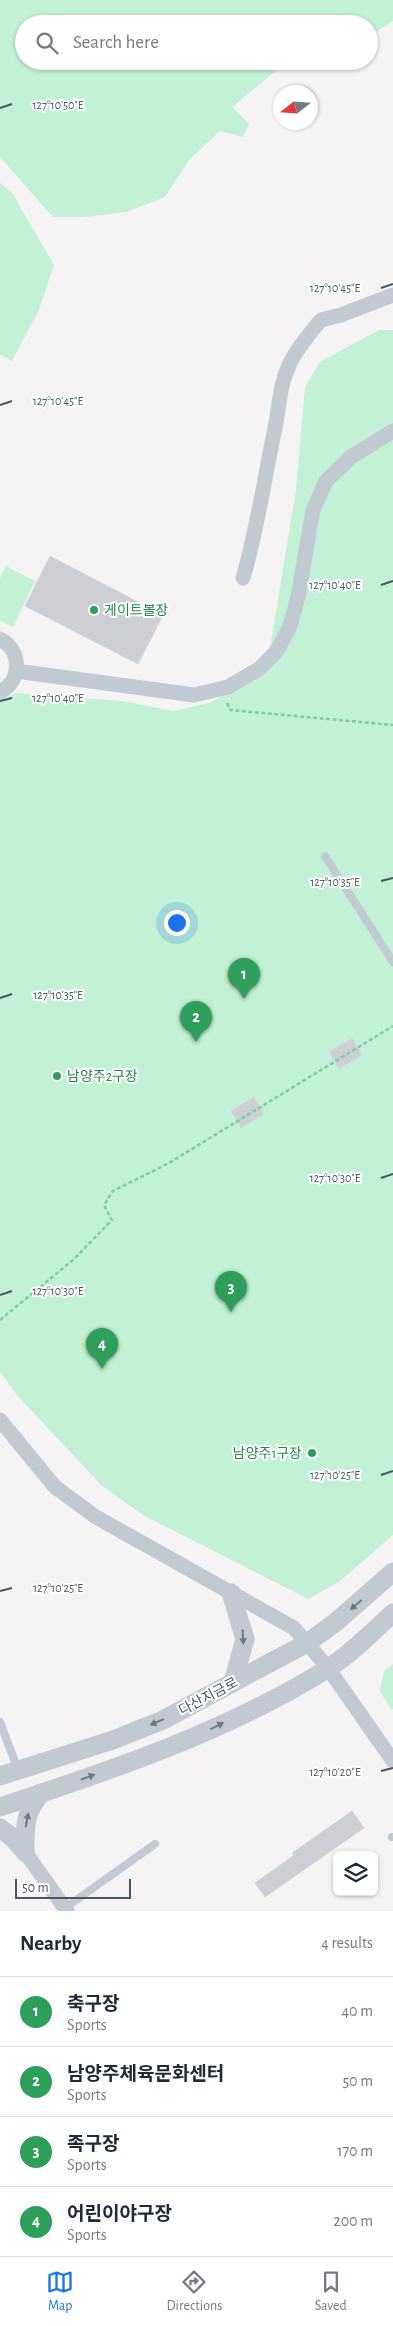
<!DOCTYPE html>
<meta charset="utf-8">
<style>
:root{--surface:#fff;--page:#f6f6f7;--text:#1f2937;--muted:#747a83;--line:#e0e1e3;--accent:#1a73e8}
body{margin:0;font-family:"Alegreya Sans","Noto Sans KR",sans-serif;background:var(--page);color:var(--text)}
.controls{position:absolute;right:15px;bottom:15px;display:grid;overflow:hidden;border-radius:8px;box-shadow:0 1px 4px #0004}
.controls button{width:45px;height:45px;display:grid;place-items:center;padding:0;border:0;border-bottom:1px solid var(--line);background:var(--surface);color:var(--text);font:25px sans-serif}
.compass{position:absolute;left:273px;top:85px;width:45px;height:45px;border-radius:50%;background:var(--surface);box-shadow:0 1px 4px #0004;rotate:253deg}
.scale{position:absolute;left:15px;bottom:12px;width:116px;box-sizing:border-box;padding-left:5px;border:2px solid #4a5661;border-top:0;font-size:14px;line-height:18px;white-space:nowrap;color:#4a5661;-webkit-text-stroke:4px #fff;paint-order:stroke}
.you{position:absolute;left:176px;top:922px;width:18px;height:18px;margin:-12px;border:4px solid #fff;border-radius:50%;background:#1a73e8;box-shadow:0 0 0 8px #1a73e833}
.badge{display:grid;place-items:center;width:32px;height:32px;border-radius:50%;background:var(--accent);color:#fff;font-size:16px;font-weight:700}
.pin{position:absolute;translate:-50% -41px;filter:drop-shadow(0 1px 2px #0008)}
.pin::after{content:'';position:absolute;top:26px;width:18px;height:15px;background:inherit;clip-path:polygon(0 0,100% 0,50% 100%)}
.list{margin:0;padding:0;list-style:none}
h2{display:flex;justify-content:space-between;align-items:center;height:65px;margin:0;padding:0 20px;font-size:21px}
h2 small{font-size:16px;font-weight:400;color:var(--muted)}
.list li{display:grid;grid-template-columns:32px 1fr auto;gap:15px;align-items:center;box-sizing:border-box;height:70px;padding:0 20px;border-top:1px solid var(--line)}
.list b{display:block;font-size:19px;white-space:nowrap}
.list p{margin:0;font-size:16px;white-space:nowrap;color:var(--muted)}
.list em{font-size:16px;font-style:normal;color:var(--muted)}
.icon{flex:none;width:28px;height:28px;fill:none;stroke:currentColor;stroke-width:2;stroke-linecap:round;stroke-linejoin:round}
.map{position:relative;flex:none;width:393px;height:1911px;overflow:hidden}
.search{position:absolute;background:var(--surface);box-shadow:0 1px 4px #0004;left:15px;right:15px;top:15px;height:55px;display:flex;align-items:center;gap:12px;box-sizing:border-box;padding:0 18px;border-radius:28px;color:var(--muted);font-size:19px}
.sheet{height:345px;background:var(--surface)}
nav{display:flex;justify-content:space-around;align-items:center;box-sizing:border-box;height:70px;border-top:1px solid var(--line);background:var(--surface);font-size:14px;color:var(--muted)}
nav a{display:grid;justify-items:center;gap:2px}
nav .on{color:var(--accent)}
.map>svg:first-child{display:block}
</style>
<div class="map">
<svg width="393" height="1911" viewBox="0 0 393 1911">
<rect width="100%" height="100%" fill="#f5f3f3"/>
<!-- green -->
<g fill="#c3f1d5">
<path d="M0,0H393V21L369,36V24H24V61H288L232,107L249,124L243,137L220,131L189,160L165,197L127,212L84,217H53L0,157Z"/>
<path d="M0,183L12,193L54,265L39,310L12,361L0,354Z"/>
<path d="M379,330H393V1535L340,1581L308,1599L143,1515L101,1485L17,1395L0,1372V701L16,693L122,701L173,711L209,703L266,673L296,490L305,387L320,362Z"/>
<path d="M6,566L35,581L13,627L0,621V578Z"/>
<path d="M393,1664V1709L391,1710L380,1691L384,1671Z"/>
</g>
<!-- building -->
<g fill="#cdcfd5" stroke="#d7d9de">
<path d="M50,556L163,615L138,664L25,606Z"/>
<path d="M352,1038L362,1055L339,1069L329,1052Z"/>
<path d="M254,1097L264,1114L241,1128L231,1111Z"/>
<path d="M352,1811L364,1828L265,1897L255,1883L294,1855L292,1853Z"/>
</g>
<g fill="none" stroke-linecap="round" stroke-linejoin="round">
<!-- path -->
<g stroke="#7ad0a6" stroke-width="2.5" stroke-dasharray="4 2.5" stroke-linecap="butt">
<path d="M227,703L230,710L393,725"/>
<path d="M0,1320L73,1260L112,1220L104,1205L113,1191L169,1163L393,1026"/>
</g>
<!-- service -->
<g stroke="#c1cad2" stroke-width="8">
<path d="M325,856L393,962"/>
<path d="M0,1722L18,1770"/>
<path d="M392,1837H393"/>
<path d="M65,1908L155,1844"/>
</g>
<!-- minor -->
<g stroke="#c1cad2" stroke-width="15">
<path d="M243,578C257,530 264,481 274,433C280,407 278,388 290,363C298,347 310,333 321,320L341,315L393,295"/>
<path d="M0,639C22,650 22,681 0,692"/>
<path d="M16,671L194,695L228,687L259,669L277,651L290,626L298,597L313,510L326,481L351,457L393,431"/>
<path d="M0,1420L55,1487L96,1517L294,1628L328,1668L393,1761"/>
<path d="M25,1852L67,1911"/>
</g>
<!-- tertiary -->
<g stroke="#c1cad2" stroke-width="19">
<path d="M231,1593L245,1639L233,1682"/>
<path d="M0,1776L113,1740L163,1720L307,1643L336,1622L393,1572"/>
<path d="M0,1807C112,1770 226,1732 327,1669C351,1654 372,1632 393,1613"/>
<path d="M0,1828L13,1838L25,1852"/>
<path d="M25,1852C25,1826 24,1814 41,1793"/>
</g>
</g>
<!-- one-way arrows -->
<defs><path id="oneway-solid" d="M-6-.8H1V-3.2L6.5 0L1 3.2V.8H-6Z" transform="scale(1.25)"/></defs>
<g fill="#6e7983">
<use href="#oneway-solid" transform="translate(356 1605) rotate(139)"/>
<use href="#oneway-solid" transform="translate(243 1637) rotate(87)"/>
<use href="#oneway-solid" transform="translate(157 1722) rotate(157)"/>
<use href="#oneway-solid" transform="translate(217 1726) rotate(-27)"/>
<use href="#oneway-solid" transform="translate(88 1777) rotate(-19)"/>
<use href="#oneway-solid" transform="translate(27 1820) rotate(-79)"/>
</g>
<!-- ticks -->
<path fill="none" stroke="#4a5661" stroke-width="2" d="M0,108L12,104M381,288L393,284M0,405L12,401M381,585L393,581M0,701L12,698M381,881L393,878M0,998L12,994M381,1178L393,1174M0,1295L12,1291M381,1475L393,1471M0,1591L12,1588M381,1771L393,1768"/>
<!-- markers -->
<g fill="#2e9e5b" stroke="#fff" stroke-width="2">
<circle cx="94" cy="610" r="5"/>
<circle cx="57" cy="1076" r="5"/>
<circle cx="312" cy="1453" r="5"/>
</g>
<g text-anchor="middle" stroke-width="4" stroke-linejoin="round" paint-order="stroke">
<!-- leisure labels -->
<g font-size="14" fill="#27864d" stroke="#fff" text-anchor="start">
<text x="104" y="615">게이트볼장</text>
<text x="67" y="1081">남양주2구장</text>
<text x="302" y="1458" text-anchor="end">남양주1구장</text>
</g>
<!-- street labels -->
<g font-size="14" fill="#4a5661" stroke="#fff">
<text transform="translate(208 1696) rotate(-28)" y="5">다산지금로</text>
</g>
</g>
<g font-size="12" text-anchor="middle" fill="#4a5661" stroke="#fff" stroke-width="4" stroke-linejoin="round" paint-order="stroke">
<text x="58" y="109">127°10'50"E</text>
<text x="335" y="292">127°10'45"E</text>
<text x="58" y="405">127°10'45"E</text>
<text x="335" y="589">127°10'40"E</text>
<text x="58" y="702">127°10'40"E</text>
<text x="335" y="886">127°10'35"E</text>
<text x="58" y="999">127°10'35"E</text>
<text x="335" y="1182">127°10'30"E</text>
<text x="58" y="1295">127°10'30"E</text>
<text x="335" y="1479">127°10'25"E</text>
<text x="58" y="1592">127°10'25"E</text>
<text x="335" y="1776">127°10'20"E</text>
</g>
</svg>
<div class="controls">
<button><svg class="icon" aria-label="layers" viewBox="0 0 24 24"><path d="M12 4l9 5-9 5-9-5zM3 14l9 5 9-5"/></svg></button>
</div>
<svg class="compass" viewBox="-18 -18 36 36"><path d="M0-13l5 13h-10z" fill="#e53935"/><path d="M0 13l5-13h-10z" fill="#747a83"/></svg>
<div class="scale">50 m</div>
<div class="you"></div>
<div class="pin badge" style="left:244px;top:999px;background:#2e9e5b">1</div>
<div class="pin badge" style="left:196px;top:1042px;background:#2e9e5b">2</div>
<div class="pin badge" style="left:231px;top:1312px;background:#2e9e5b">3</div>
<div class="pin badge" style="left:102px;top:1369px;background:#2e9e5b">4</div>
<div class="search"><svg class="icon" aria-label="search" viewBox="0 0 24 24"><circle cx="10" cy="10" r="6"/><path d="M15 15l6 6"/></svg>Search here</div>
</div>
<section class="sheet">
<h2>Nearby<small>4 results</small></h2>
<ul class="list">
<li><span class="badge" style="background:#2e9e5b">1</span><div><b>축구장</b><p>Sports</p></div><em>40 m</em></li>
<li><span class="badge" style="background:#2e9e5b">2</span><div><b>남양주체육문화센터</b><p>Sports</p></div><em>50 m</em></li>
<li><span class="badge" style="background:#2e9e5b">3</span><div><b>족구장</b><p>Sports</p></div><em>170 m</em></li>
<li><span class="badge" style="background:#2e9e5b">4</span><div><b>어린이야구장</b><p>Sports</p></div><em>200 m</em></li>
</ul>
</section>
<nav>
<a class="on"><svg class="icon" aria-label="map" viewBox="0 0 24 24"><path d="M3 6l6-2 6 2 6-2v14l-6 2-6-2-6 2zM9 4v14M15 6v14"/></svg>Map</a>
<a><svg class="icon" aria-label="directions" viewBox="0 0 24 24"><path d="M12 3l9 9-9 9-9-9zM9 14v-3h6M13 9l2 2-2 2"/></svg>Directions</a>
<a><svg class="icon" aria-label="saved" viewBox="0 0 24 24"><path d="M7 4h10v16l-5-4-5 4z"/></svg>Saved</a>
</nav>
